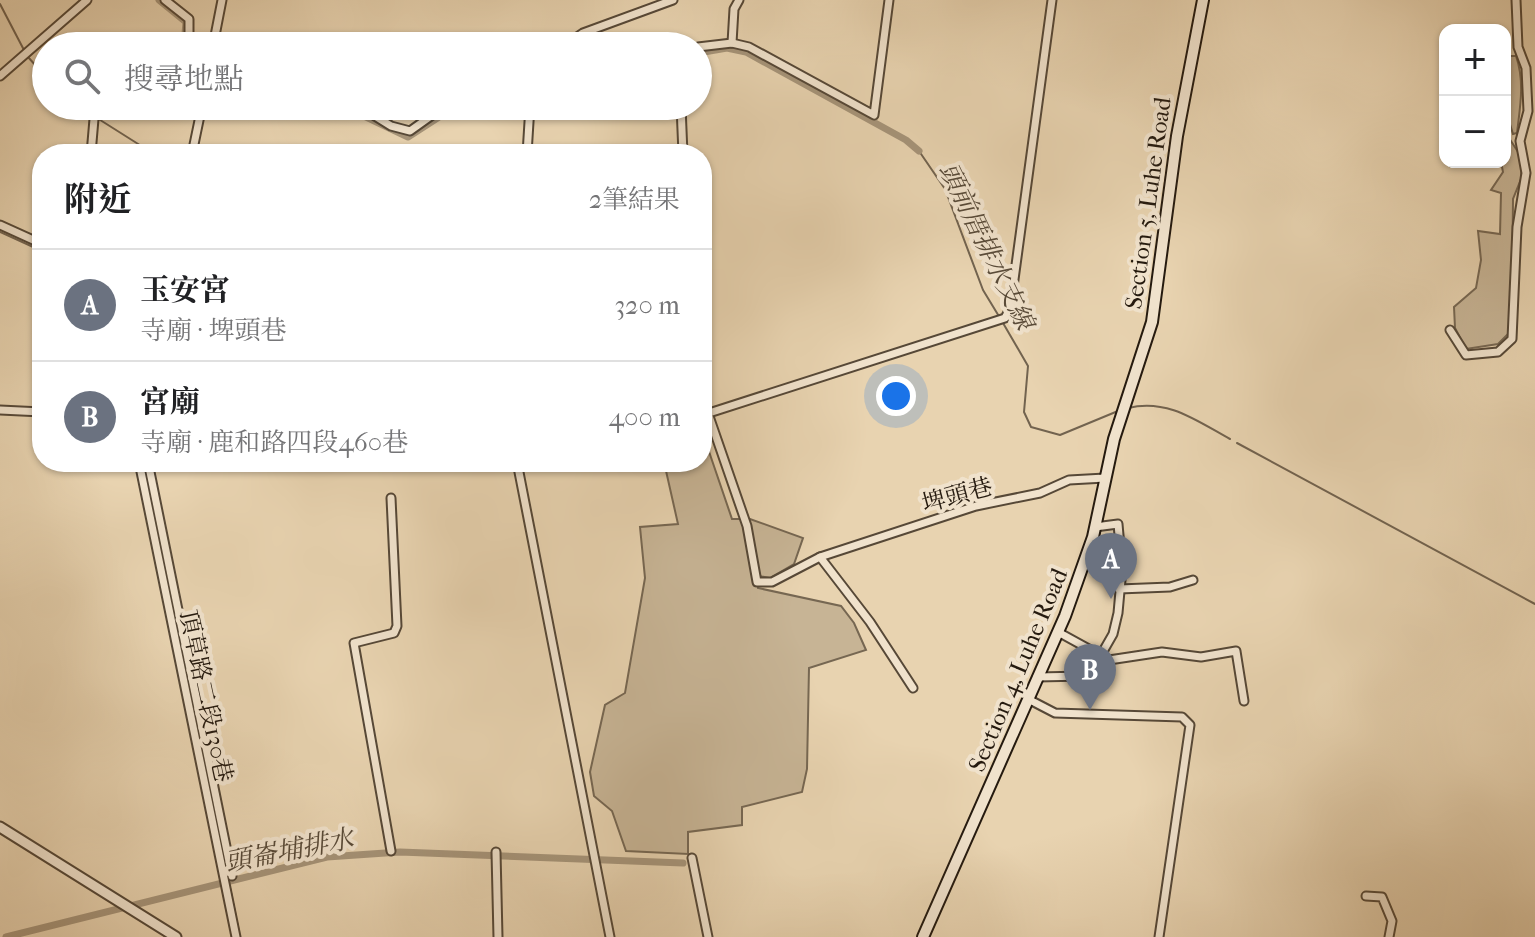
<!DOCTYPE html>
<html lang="zh-TW">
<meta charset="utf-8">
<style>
:root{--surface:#fff;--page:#f2f2f2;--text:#202124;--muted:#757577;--line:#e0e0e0;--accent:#111827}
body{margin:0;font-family:"IM FELL French Canon","Noto Serif TC",serif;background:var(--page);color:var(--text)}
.controls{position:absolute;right:24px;top:24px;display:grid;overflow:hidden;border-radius:16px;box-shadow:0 2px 6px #0004}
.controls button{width:72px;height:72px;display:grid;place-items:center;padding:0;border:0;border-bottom:2px solid var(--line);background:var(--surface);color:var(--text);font:40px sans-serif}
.you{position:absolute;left:896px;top:396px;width:28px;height:28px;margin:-20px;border:6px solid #fff;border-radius:50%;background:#1a73e8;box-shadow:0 0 0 12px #1a73e833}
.badge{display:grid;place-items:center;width:52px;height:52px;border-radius:50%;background:var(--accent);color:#fff;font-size:26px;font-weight:700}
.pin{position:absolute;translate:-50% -66px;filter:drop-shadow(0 2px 4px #0008)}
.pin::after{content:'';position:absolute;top:42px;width:28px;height:24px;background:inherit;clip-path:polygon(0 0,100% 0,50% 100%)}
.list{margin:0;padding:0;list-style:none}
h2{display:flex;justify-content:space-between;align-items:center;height:104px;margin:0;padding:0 32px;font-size:34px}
h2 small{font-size:26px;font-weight:400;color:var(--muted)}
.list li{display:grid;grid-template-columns:52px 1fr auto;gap:24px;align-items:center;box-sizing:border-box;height:112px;padding:0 32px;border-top:2px solid var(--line)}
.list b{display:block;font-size:30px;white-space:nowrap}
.list p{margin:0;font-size:26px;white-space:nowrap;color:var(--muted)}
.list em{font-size:26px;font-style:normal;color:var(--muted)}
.icon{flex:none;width:44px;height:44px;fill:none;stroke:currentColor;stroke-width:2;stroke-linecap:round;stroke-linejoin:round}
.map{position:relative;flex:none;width:1535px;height:937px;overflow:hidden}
.search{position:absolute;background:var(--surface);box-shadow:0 2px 6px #0004;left:32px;top:32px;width:680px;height:88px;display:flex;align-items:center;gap:20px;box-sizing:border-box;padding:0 28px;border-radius:44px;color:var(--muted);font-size:30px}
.panel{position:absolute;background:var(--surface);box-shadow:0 2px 6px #0004;left:32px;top:144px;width:680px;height:328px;border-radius:32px}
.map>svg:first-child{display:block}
</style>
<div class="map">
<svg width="1535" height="937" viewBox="0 0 1535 937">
<rect width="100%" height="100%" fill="#e8d3b0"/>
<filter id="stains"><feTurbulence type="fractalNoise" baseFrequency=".0025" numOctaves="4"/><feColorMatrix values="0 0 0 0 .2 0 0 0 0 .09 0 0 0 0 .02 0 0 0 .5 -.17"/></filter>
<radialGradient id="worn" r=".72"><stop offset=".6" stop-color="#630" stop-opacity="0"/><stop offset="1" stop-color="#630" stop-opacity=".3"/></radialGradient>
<!-- green -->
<g fill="#c7b495" stroke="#766752" stroke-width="2">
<path d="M1505,56H1516C1525,82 1520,107 1517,133L1513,134L1505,108Z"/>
<path d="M1507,135L1522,158L1521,179L1513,199L1512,306L1508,334L1498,344L1466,349L1455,328L1454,307L1476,288L1481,260L1478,231L1500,234L1501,193L1491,190L1503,172L1501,162H1505Z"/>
<path d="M702,431L732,519H750L803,538L794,564L770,578L759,576L758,588L841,606L854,623L866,650L809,668L807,769L802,792L742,807V825L688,832V854L626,851L612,811L594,796L590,772L605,705L625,693L645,578L640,527L678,524L664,462H702Z"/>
</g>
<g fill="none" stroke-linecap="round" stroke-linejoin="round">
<!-- stream -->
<g stroke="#72634f" stroke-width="2">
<path d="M0,4L25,52"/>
<path d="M28,57L46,77"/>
<path d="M79,106L92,114"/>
<path d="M97,118L154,154"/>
<path d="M919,151L945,189L983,290L1000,318"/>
<path d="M0,232L42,251"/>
<path d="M1003,323L1028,366L1024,412L1031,427L1060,435L1118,411"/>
<path d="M1128,408C1167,398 1197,421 1230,439"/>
<path d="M1237,443L1535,604"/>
<path d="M143,462L240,937"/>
</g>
<!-- canal -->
<g stroke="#a69479" stroke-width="7">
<path d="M159,0L186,22L184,46"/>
<path d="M698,53L727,48L746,52L906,140L919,151"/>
<path d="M343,106L408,137L456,106"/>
<path d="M6,937L327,857L400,852L683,863"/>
</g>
<!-- minor casing -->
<g stroke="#564837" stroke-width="11">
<g id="minor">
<path d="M165,0L189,19V46"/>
<path d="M732,43L734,9L739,0"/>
<path d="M213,46L222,0"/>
<path d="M564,46L583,33L673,0"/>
<path d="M698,47L732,43L749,47L874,115L889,0"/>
<path d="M0,76L87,0"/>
<path d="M359,106L391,126L410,131L445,106"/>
<path d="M681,106L683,154"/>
<path d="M91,154L94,119L98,113"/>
<path d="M192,154L202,106"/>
<path d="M527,154L530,106"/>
<path d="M0,225L42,244"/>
<path d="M1450,330L1466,355L1498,352L1512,339L1517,227L1526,173L1520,141L1528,111L1526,68L1518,47L1516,0"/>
<path d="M702,396L747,526L757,582H772L820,557L870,622L913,688"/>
<path d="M0,410L42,412"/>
<path d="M709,413L1005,318L1010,309L1052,0"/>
<path d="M139,462L236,937"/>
<path d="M148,462L232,876"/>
<path d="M517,462L610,937"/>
<path d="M1095,527L1118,524L1122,569L1118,613L1113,634L1101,655"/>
<path d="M820,557L976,506L1040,493L1069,480L1105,478"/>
<path d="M1119,589L1170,587L1193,580"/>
<path d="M1058,632L1109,660L1162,652L1201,657L1236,651L1244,701"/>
<path d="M1037,677L1085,676L1088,691"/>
<path d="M1028,699L1055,713L1182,717L1190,725L1159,937"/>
<path d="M391,851L354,643L394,633L397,626L391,498"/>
<path d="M496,852L498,937"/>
<path d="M692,858L708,937"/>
<path d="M1366,896L1382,897L1392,921L1389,937"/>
</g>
</g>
<!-- tertiary casing -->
<g stroke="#564837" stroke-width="13">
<path id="tertiary" d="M0,827L176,937"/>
</g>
<!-- secondary casing -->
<g stroke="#251a0f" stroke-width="14">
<path id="secondary" d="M923,937L1065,616L1093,537L1114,439L1152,322L1177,136L1203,0"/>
</g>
<!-- minor -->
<use href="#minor" stroke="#f0e2cc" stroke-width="7"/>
<!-- tertiary -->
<use href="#tertiary" stroke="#f0e2cc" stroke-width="9"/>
<!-- secondary -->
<use href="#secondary" stroke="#f0e2cc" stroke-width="10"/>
</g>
<g text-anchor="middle" stroke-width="8" stroke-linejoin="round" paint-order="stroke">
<!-- street labels -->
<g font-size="24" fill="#251a0f" stroke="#f0e2cc">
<text transform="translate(1148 203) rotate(-82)" y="8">Section 5, Luhe Road</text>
<text transform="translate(957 495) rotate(-15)" y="8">埤頭巷</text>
<text transform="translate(1018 670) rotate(-67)" y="8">Section 4, Luhe Road</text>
<text transform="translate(206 696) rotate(78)" y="8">頂草路二段130巷</text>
</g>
<!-- water labels -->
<g font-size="26" font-style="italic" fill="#594b39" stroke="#f0e2cc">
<text transform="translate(987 246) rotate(64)" y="9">頭前厝排水支線</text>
<text transform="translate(289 850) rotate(-11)" y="9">頭崙埔排水</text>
</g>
</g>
<rect width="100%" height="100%" filter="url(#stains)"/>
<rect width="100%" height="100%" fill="url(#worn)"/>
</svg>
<div class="controls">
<button>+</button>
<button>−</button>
</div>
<div class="you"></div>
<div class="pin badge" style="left:1111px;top:599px;background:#6b7280">A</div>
<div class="pin badge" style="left:1090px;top:710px;background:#6b7280">B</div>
<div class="search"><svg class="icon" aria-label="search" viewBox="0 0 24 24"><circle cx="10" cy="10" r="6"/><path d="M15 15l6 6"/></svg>搜尋地點</div>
<section class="panel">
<h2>附近<small>2筆結果</small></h2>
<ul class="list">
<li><span class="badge" style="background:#6b7280">A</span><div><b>玉安宮</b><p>寺廟 · 埤頭巷</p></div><em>320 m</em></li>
<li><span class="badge" style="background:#6b7280">B</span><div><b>宮廟</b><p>寺廟 · 鹿和路四段460巷</p></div><em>400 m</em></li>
</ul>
</section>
</div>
